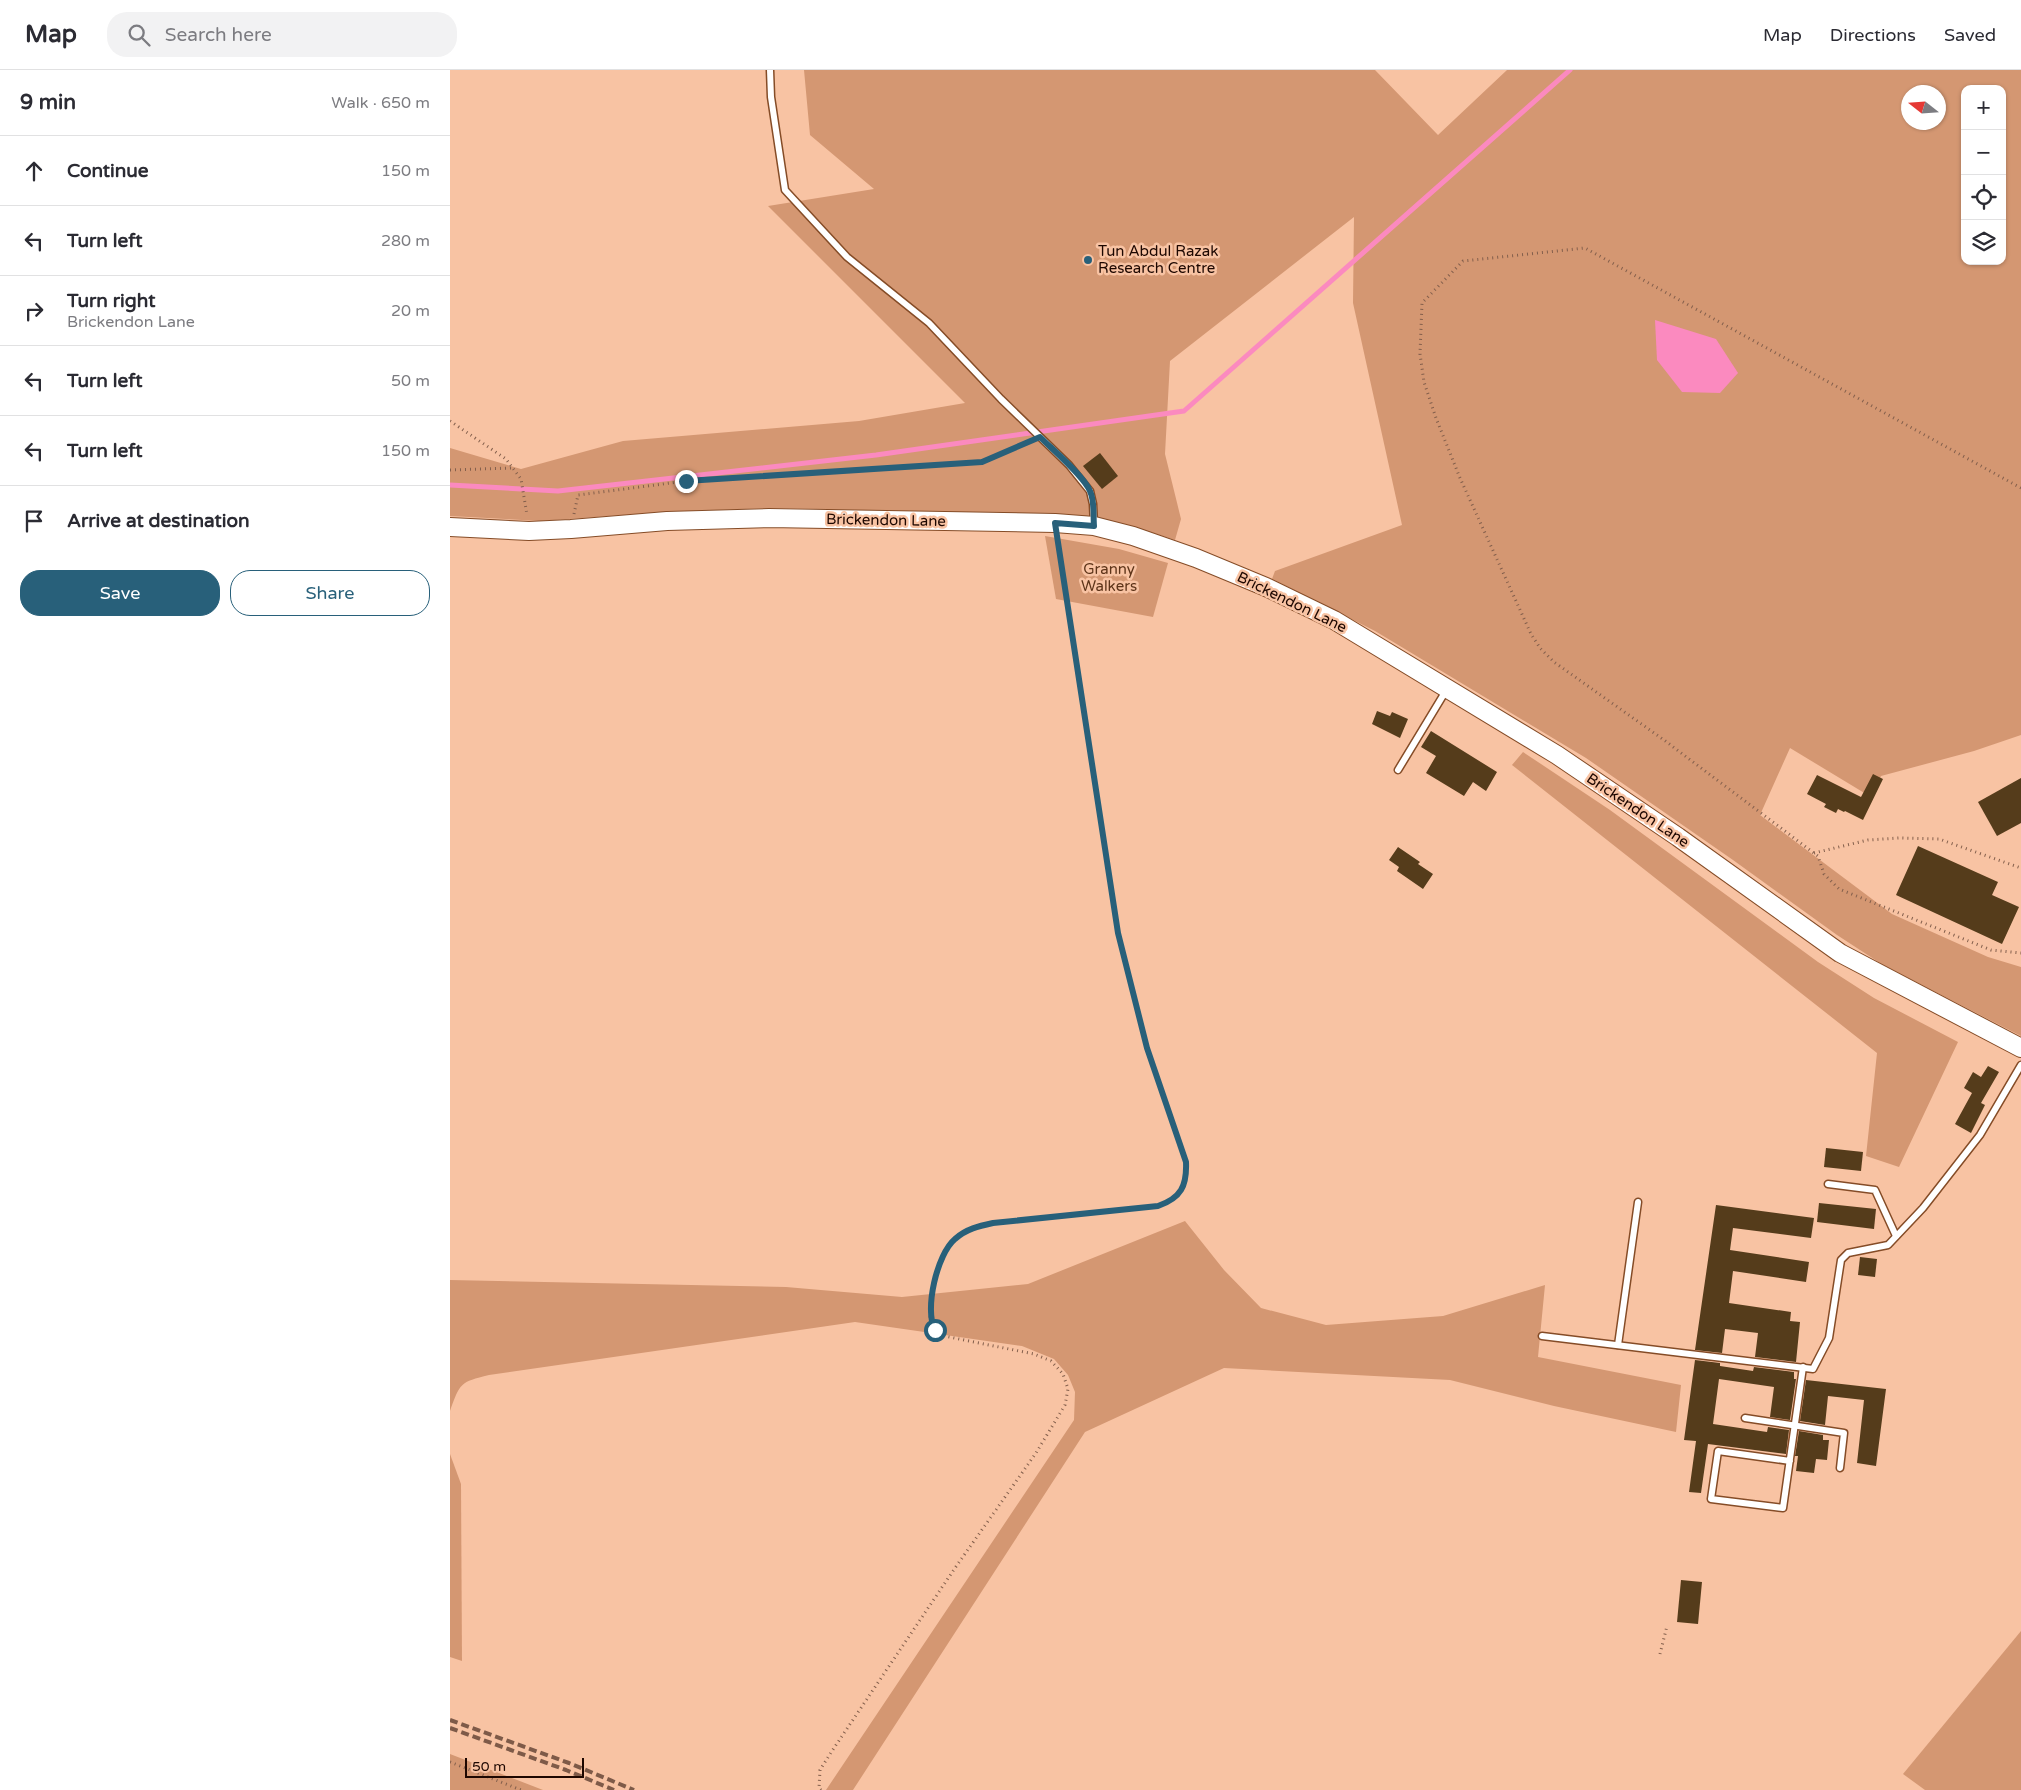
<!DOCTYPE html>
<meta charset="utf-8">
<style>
:root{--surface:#fff;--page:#f2f2f3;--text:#2b2b33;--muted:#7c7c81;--line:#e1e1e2;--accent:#28607a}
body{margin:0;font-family:"Varela Round",sans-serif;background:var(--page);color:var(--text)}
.controls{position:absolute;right:15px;top:15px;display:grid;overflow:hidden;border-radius:10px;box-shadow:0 1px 4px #0004}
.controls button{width:45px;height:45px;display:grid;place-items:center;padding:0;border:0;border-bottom:1px solid var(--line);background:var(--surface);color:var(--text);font:25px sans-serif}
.compass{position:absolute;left:1451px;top:15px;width:45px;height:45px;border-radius:50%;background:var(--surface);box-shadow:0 1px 4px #0004;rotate:287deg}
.scale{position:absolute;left:15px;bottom:12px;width:119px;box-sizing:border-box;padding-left:5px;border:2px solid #1d0700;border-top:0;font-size:14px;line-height:18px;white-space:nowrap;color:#1d0700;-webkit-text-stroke:4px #f8c3a3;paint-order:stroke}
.stop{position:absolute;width:15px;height:15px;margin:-11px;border:4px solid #28607a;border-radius:50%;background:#fff}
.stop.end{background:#28607a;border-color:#fff;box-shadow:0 1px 5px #0008}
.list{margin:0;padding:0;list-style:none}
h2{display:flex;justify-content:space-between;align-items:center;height:65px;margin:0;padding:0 20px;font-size:21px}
h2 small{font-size:16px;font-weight:400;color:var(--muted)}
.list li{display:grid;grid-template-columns:32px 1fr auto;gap:15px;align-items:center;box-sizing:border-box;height:70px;padding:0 20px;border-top:1px solid var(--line)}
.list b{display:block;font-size:19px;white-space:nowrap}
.list p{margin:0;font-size:16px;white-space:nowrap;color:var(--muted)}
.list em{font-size:16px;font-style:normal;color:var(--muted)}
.actions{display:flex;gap:10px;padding:15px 20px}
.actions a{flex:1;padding:11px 0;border:1px solid var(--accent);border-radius:20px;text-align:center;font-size:18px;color:var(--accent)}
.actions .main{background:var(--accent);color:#fff}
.icon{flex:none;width:28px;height:28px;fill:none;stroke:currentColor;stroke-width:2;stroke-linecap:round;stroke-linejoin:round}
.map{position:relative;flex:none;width:1571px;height:1720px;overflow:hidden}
header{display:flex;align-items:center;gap:30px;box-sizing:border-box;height:70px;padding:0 25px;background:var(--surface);border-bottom:1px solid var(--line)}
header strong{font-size:24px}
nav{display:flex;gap:28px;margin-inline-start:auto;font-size:18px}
.search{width:350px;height:45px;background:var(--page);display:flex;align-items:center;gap:12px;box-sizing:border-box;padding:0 18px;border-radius:20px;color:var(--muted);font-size:19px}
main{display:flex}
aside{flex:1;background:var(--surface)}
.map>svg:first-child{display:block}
</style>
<header>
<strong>Map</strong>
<div class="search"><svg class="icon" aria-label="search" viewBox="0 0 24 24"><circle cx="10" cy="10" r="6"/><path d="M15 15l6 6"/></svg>Search here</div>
<nav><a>Map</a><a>Directions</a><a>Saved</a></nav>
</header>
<main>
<aside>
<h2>9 min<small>Walk · 650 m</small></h2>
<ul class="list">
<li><svg class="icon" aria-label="ahead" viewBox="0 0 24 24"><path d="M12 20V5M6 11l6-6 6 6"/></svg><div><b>Continue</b></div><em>150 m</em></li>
<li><svg class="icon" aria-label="left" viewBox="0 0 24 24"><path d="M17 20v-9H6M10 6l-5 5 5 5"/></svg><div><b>Turn left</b></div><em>280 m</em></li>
<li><svg class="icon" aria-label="right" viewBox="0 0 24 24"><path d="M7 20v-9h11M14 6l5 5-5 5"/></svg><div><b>Turn right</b><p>Brickendon Lane</p></div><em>20 m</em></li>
<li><svg class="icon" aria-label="left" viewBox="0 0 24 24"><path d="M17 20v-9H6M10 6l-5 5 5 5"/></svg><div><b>Turn left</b></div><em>50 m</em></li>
<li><svg class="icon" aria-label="left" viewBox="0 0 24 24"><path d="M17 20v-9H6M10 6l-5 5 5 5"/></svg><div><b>Turn left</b></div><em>150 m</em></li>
<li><svg class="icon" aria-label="arrive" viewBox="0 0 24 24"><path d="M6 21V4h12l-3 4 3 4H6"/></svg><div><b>Arrive at destination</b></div></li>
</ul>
<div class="actions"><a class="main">Save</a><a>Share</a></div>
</aside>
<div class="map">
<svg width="1571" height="1720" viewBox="0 0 1571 1720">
<rect width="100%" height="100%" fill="#f8c3a3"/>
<!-- green -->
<g fill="#d49772" fill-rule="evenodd">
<path d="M354,0H925L988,65L1057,0H1571V665L1524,681L1431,706L1421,727L1340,678L1310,745L1442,844L1538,887L1571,897V966L1433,895L1387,865L1283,790L1136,688L925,561L822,509L825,501L952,455L903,233L904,147L720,291L715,384L731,449L725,470L679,455L628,445L324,438L214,442L91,451L0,446V378L71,399L173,371L409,351L515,333L318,136L424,119L360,65ZM1515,19H1552V191H1515ZM1458,22H1488V52H1458Z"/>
<path d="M595,466L669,479L718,493L703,547L606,529Z"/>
<path d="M1073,682L1160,740L1368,892L1424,928L1508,972L1449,1097L1416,1086L1427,983L1062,695Z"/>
<path d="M735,1151L774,1200L811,1238L876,1255L993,1246L1095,1215L1088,1287L1231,1315L1226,1362L1104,1336L1000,1310L774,1298L635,1362L403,1720H376L624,1350L625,1322L618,1305L604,1289L572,1276L405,1252L39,1305C10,1312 10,1313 0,1341V1210L336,1217L452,1227L578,1214Z"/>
<path d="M0,1384L11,1414L12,1591L0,1587Z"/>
<path d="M1571,1561V1720H1475L1453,1704Z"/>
<path d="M0,1684L93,1720H0Z"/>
</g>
<!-- water -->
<path fill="#fb8abf" d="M1205,250L1266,269L1288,303L1270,323L1232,322L1207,290Z"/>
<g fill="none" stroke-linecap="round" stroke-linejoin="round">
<!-- stream -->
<path stroke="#fb8abf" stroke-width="5" d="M0,415L108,421L426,385L734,341L1120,0"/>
</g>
<!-- building -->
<g fill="#553c1b">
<path d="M650,383L668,406L652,419L633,396Z"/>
<path d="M927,641L940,646L942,642L958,649L950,668L922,654Z"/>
<path d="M981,661L1047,702L1036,721L1023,712L1014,726L976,703L986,686L971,677Z"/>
<path d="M1423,704L1433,709L1413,750L1395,741L1394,742L1388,739L1386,743L1374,737L1376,734L1357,724L1367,705L1411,727Z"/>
<path d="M1571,708V753L1547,766L1528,732Z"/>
<path d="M1468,776L1548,812L1542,825L1569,837L1552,874L1446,825Z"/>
<path d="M948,777L970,792L968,794L983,804L973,819L947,801L949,797L939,790Z"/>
<path d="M1538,996L1549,1002L1531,1033L1535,1035L1521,1063L1505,1054L1522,1023L1514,1018L1523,1002L1531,1007Z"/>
<path d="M1376,1078L1413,1082L1411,1101L1374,1097Z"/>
<path d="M1369,1133L1426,1139L1424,1159L1367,1152Z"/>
<path d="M1266,1135L1364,1148L1361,1168L1283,1158L1280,1180L1359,1192L1356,1212L1283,1201L1279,1233L1341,1242L1340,1251L1350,1252L1346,1292L1305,1287L1308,1263L1275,1259L1272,1283L1245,1280Z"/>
<path d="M1410,1187L1427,1189L1425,1207L1408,1205Z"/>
<path d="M1245,1290L1270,1293V1296L1303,1301L1304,1297L1344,1302V1309H1346L1340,1350L1320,1347L1324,1317L1269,1309L1263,1354L1317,1362L1318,1357L1339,1360L1336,1384L1258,1374L1251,1423L1239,1422L1246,1371L1234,1370Z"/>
<path d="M1356,1310L1436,1319L1426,1396L1407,1393L1414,1330L1378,1326L1375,1355L1350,1351Z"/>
<path d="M1349,1361L1373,1365V1370H1379L1377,1390L1366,1389L1364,1403L1346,1401L1348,1386H1345Z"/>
<path d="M1231,1510L1252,1512L1248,1554L1227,1552Z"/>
</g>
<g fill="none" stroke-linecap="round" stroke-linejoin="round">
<!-- lane casing -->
<g stroke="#854c27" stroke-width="9">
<g id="lane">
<path d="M320,0L321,27L335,120L397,187L479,253L551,329L619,395L640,421L643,434L644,455"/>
<path d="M948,700L997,619"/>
<path d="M1378,1114L1425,1120L1446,1166"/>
<path d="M1092,1266L1363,1299L1379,1268L1391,1190L1398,1183L1438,1175L1473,1138L1530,1065L1571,995"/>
<path d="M1168,1275L1188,1132"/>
<path d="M1295,1348L1394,1363L1390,1398"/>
<path d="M1340,1391L1268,1381L1261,1429L1333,1438L1353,1297"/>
</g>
</g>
<!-- secondary casing -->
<g stroke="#854c27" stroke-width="20">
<path id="secondary" d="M0,457L79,461L121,459L217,451L319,448L605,453L644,456L683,466L746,488L816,517L884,550L1107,685L1228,767L1390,883L1571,978"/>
</g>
<!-- path -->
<g stroke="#835f4c" stroke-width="3" stroke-dasharray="1 4" stroke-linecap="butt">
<path d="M0,351L56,389L71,409L77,445"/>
<path d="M0,400L62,398"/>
<path d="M1571,418L1135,178L1013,191L972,233L970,284L974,312L986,348L1010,408L1081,564L1090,578L1104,592L1214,670L1364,783L1368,786L1374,804L1389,819L1541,880L1571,883"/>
<path d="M124,444L128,425L236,411L532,392L582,371"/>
<path d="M1364,783L1418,770L1449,768L1489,769L1571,798"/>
<path d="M1210,1584L1217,1556"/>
<path d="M0,1692L71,1720"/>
<path d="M371,1720L369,1718L370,1700L382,1681L505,1498L586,1383L615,1335L618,1319L613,1304L601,1291L584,1284L494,1266C488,1262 483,1259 481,1253C475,1236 491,1181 505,1169C517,1160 529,1156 543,1153L708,1137C731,1128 737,1116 736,1092L697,978L668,863L607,469"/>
</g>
<!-- lane -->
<use href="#lane" stroke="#fff" stroke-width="6"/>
<!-- secondary -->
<use href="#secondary" stroke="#fff" stroke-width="18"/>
<!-- rail -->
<g stroke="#7e5a48" stroke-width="4" stroke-dasharray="8 4" stroke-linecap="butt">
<path d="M0,1650L119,1693L184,1720"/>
<path d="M0,1658L116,1700L164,1720"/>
</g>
</g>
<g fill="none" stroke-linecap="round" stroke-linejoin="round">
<!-- route -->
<path stroke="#28607a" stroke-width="6" d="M236,411L532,392L590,367C603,380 634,406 640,421C645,432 643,445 644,456L605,453L668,863L697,978L736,1092C737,1116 731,1128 708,1136L543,1153C529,1156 516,1159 505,1169C487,1184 474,1240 485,1260"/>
</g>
<!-- markers -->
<circle fill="#28607a" stroke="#f8c3a3" stroke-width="2" cx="638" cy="190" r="5"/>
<g text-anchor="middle" stroke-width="5" stroke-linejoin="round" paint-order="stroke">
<!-- poi labels -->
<g font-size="15" fill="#1d0700" stroke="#f8c3a3" text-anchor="start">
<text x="648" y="186">Tun Abdul Razak<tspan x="648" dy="17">Research Centre</tspan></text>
</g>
<!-- street labels -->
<g font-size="15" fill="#1d0700" stroke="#f8c3a3">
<text transform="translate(436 450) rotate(1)" y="5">Brickendon Lane</text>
<text transform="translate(842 532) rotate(26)" y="5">Brickendon Lane</text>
<text transform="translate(1188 740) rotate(34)" y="5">Brickendon Lane</text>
</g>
<!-- park labels -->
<g font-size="15" fill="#5d3419" stroke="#f8c3a3">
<text x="659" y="504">Granny<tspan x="659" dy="17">Walkers</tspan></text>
</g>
</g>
</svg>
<div class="controls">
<button>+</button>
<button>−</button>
<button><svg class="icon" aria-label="locate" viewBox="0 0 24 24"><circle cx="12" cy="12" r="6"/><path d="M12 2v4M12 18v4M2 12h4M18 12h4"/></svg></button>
<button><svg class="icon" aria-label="layers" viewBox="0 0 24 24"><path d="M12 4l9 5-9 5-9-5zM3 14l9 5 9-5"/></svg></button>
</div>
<svg class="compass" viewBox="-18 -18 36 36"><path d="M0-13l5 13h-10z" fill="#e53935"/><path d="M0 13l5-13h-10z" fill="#7c7c81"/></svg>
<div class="scale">50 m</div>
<div class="stop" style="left:485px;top:1260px"></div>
<div class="stop end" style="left:236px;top:411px"></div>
</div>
</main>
